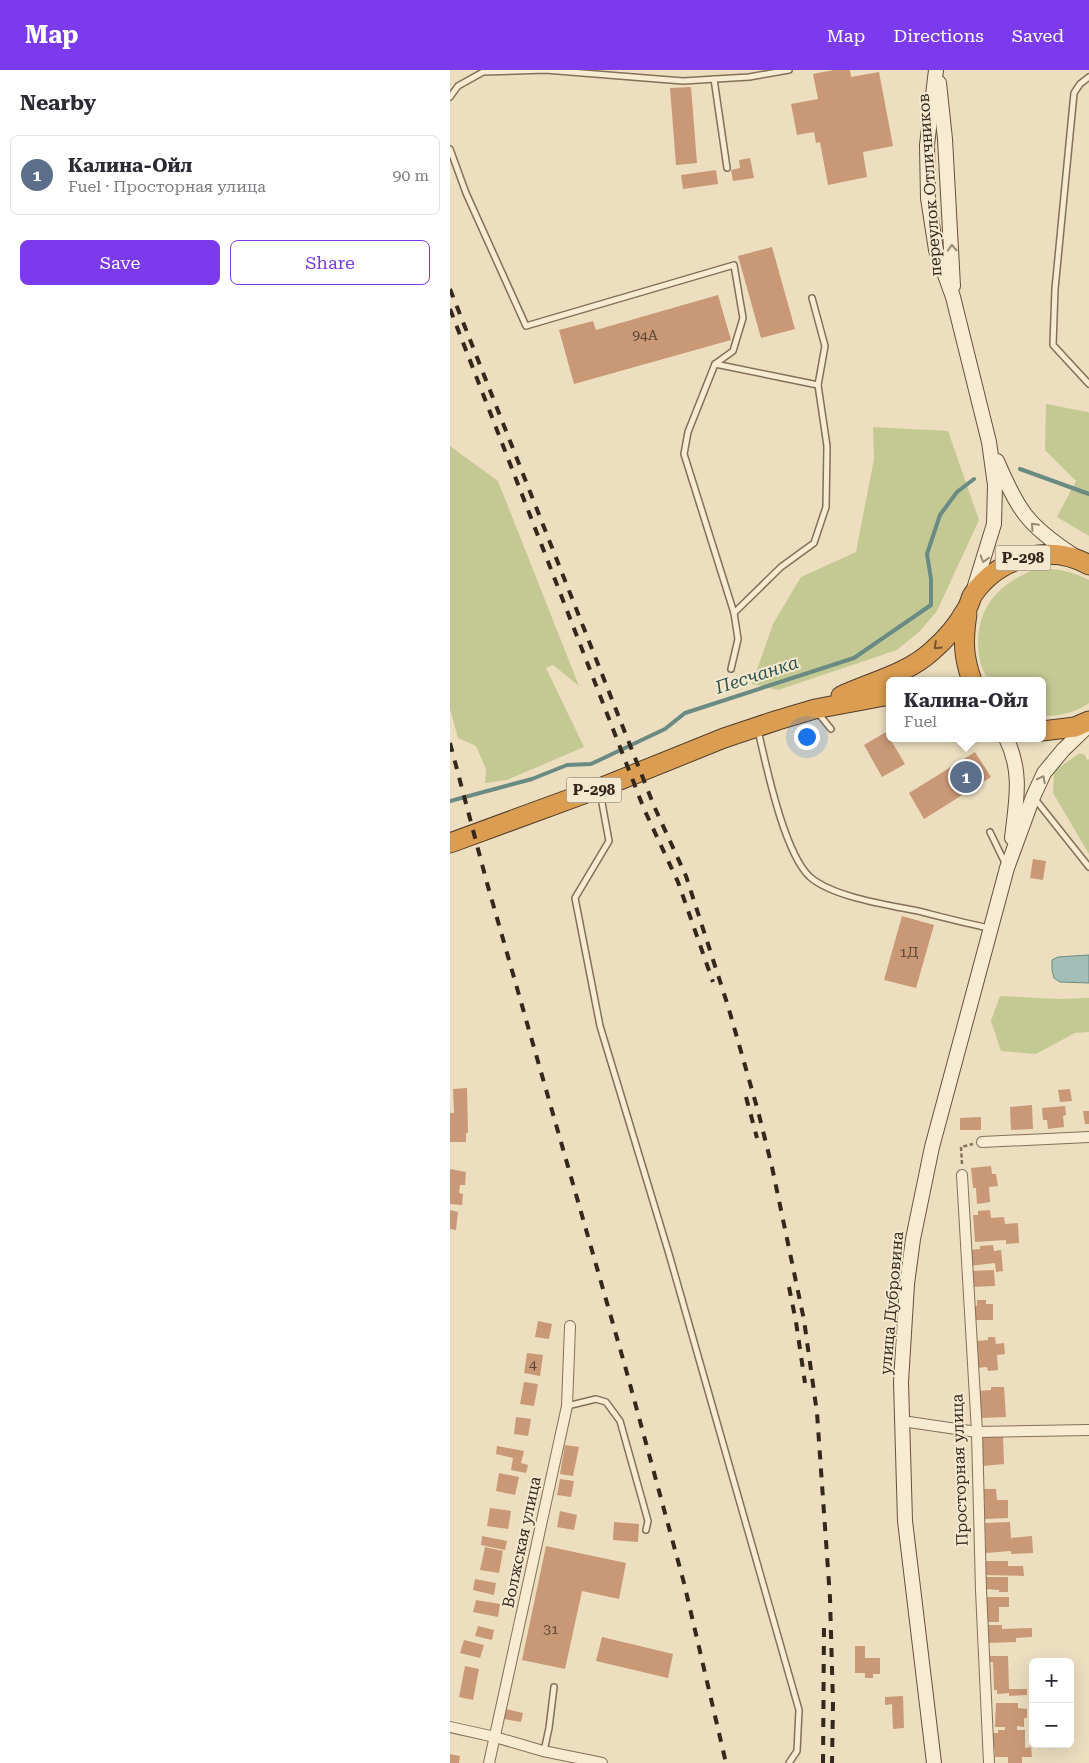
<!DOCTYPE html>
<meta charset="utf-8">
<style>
:root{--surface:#fff;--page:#f7f7f7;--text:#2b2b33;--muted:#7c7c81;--line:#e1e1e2;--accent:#7c3aed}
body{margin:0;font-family:"Roboto Serif",serif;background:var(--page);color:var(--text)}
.controls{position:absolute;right:15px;bottom:15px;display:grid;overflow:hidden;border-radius:8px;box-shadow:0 5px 20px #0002}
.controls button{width:45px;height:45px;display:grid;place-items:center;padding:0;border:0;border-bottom:1px solid var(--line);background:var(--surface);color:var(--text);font:25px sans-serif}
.you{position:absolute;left:356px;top:666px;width:18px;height:18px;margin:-12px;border:4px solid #fff;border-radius:50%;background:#1a73e8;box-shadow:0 0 0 8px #1a73e833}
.badge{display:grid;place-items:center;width:32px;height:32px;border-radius:50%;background:var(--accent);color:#fff;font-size:16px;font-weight:700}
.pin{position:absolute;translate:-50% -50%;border:2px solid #fff;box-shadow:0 1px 5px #0006}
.popup{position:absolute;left:436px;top:607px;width:160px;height:65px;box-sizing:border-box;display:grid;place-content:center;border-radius:8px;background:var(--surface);filter:drop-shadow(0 1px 4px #0005);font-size:16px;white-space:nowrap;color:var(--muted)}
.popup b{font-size:19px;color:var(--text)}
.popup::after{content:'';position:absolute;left:50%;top:100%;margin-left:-10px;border:10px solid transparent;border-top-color:var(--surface)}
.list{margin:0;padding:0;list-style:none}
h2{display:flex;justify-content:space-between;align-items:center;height:65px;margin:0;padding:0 20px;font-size:21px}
h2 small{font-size:16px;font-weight:400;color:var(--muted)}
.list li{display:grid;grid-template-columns:32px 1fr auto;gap:15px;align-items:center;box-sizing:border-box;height:80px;margin:0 10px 10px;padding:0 10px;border:1px solid var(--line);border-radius:8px}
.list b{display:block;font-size:19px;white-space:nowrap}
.list p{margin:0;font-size:16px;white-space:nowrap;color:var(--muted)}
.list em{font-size:16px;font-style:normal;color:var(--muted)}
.actions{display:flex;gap:10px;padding:15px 20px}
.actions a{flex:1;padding:11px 0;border:1px solid var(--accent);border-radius:8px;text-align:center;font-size:18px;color:var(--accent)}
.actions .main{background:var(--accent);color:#fff}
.map{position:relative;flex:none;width:639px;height:1693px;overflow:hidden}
header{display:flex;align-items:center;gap:30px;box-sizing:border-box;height:70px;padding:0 25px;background:var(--accent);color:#fff}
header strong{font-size:24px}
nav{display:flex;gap:28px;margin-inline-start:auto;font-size:18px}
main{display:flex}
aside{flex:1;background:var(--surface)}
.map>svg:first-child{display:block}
</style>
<header>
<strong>Map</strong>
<nav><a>Map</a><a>Directions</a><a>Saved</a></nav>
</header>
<main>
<aside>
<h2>Nearby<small></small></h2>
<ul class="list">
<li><span class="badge" style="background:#5c6f8a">1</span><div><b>Калина-Ойл</b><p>Fuel · Просторная улица</p></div><em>90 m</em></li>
</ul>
<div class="actions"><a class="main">Save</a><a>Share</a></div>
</aside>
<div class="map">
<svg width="639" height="1693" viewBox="0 0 639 1693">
<rect width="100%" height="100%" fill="#ecdebf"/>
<!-- green -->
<g fill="#c4c994">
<path d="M596,334L638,342L639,343V466L607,447L626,411L595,380Z"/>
<path d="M423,357L498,361L529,450L487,541L470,561L447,580L328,620L302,614L323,554L351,507L406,482L424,389Z"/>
<path d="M0,376L48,411L129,616L103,595L96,598L134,677L57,710L35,713L36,699L26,676L8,668L0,639Z"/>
<path d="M587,499C607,498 621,501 639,510V633C625,643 609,646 592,646V611H540C530,599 528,586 528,571C529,533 553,511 587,499Z"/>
<path d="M630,683L635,685L637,690L639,689V784L603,723L604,701Z"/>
<path d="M550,926L608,929L639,928V962L625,963L586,984L551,981L541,951Z"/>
</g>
<!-- water -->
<path fill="#a2beb6" stroke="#6a8b83" d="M639,885V913L610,912L604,908L602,900V890L608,887Z"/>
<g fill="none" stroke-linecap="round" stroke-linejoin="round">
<!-- stream -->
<g stroke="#6a8b83" stroke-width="4">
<path d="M570,399L639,424"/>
<path d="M0,731L82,709L117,695L141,694L215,659L235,643L404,588L481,535V509L477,484L490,445L507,422L524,409"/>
</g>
</g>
<!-- building -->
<g fill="#c99876">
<path d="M384,0H400L401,7L429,2L443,76L413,82L417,107L378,115L370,72L366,73L364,62L347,65L341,34L368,29L363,4Z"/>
<path d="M241,17L247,93L226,95L220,18Z"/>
<path d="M300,88L304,108L283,111L281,100L290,98L289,90Z"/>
<path d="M266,100L268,114L233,119L231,105Z"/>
<path d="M322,177L345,259L311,268L288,186Z"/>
<path d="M268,225L281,270L124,314L109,260L143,251L146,260Z"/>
<path d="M436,662L455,694L432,707L414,675Z"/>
<path d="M525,682L541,707L474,749L459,723Z"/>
<path d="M583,789L596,791L593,810L580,808Z"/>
<path d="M452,846L484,855L466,918L434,910Z"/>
<path d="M17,1018L18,1063H16V1072H0V1043H4L3,1019Z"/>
<path d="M620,1019L622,1031L610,1032L608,1020Z"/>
<path d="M582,1035L583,1059L561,1060L560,1037Z"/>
<path d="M615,1036L616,1045L613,1046L614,1057L598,1059L597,1050H593L592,1038Z"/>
<path d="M633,1041H639V1054H635Z"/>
<path d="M531,1047V1060H510V1048Z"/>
<path d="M541,1096L542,1104H546L548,1116L539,1117L540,1132L527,1134L526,1118H523L521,1098Z"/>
<path d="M0,1099L16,1102L15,1115H10L9,1123L13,1124L12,1135L0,1134Z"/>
<path d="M0,1140L8,1142L6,1160L0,1159Z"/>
<path d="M540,1140L541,1148L554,1147L555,1154L568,1153L569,1173L556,1174V1170L525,1172L523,1145H528V1141Z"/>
<path d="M543,1175L544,1181L551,1180L553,1201L546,1202L545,1193L519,1196L518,1180L530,1179V1176Z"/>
<path d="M544,1200L545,1216L521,1217L520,1201Z"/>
<path d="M527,1230H536V1234H543V1250H524V1236H527Z"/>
<path d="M88,1251L102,1254L99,1269L85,1267Z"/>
<path d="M538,1267H545L546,1274L554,1273L555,1284L547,1285L548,1300L538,1301L537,1297L527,1298L526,1271L538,1270Z"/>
<path d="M77,1283L93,1285L90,1306L74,1303Z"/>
<path d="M74,1312L88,1314L84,1336L70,1334Z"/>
<path d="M541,1317H554L556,1347L530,1348L528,1321L541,1320Z"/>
<path d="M66,1347L81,1349L78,1366L64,1364Z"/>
<path d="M553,1366L554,1394L532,1396L531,1367Z"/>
<path d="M115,1375L129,1377L123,1406L110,1404Z"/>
<path d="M47,1376L74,1381L71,1393L78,1395L76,1403L61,1400L63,1388L46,1384Z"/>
<path d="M49,1403L69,1407L65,1425L46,1421Z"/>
<path d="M110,1409L124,1411L121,1427L107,1425Z"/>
<path d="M534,1419H546L547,1430H558V1448L535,1449Z"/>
<path d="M40,1438L61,1441L58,1459L37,1456Z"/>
<path d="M110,1441L127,1445L124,1460L107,1457Z"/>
<path d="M164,1452L189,1454L188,1472L163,1470Z"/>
<path d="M560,1452L561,1468L582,1466L583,1483L561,1484V1481L536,1483L535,1453Z"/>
<path d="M32,1466L57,1471L55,1480L31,1475Z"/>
<path d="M96,1476L176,1493L169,1529L132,1521L115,1599L72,1590Z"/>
<path d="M35,1477L53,1481L49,1503L30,1500Z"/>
<path d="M535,1491H558V1496H573L574,1506L535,1505Z"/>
<path d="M535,1507H558V1522H549V1520L535,1519Z"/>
<path d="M25,1509L46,1513L44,1525L23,1520Z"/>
<path d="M535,1527H559V1537H549V1552H535Z"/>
<path d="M26,1530L50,1534L48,1547L23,1542Z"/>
<path d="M535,1555H552V1559L582,1558V1567L566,1568V1572L536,1573Z"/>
<path d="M28,1556L44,1560L42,1570L25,1566Z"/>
<path d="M152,1567L223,1584L218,1608L146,1591Z"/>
<path d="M14,1570L34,1575L30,1588L10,1583Z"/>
<path d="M405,1576H415V1588H430V1604H423V1608H415V1603H405Z"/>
<path d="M540,1586H558L559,1619H577V1625L559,1626V1623L547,1624V1620H544L543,1592H540Z"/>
<path d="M15,1596L29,1599L23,1630L9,1627Z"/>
<path d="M453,1626L454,1658L443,1659L442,1634L435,1635V1627Z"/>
<path d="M546,1633H568V1638L577,1639V1648H574V1657L567,1656V1660H575V1678L581,1677L582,1687H572V1693H558V1687H545V1679H539V1663H548V1660H555V1657H545Z"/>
<path d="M56,1639L73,1643L71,1652L54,1649Z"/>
<path d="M0,1684L10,1686L9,1693H0Z"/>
</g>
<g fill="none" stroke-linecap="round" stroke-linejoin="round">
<!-- lane casing -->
<g stroke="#846f58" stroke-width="8">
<g id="lane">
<path d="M639,7L630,14L624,23L605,219L603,275L639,314"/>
<path d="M264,9L277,98"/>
<path d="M0,27L8,16L33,2L95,0L233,11L299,7L339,0"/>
<path d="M0,79L16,123L76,256L284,195L293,248L283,281L265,294L238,362L234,384L284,543L288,569L281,599"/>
<path d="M265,294L368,315"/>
<path d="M284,543L331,497L364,473L376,437L377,376L368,315L375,276L362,228"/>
<path d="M368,643L381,659"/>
<path d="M308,660C316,695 334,783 360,807C383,827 438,835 468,841C492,847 515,853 539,858"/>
<path d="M150,722L159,771L125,828L150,956L219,1184L349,1640L347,1681L339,1693"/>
<path d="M585,729L639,797"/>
<path d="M540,762L556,795"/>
<path d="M117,1336L146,1329L156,1332L170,1351L198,1451L196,1460"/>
<path d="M94,1681L99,1658L104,1617"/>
</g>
</g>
<!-- street casing -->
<g stroke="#846f58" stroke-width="12">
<g id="street">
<path d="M532,1072L639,1067"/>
<path d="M512,1105L527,1362L531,1520L539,1693"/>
<path d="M452,1351L527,1362L639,1360"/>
<path d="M0,1657L45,1667L93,1681L152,1693"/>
<path d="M39,1693L117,1336L120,1256"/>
</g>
</g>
<!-- secondary casing -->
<g stroke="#66503c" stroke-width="16">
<g id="secondary">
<path d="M486,0L477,75L478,128L486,180L503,227L539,372L545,415L544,454L524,519"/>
<path d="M489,13L495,69L503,216"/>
<path d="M547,391C568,440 577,455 623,485"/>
<path d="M556,668C573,702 566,732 562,768"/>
<path d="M484,1693L455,1451L451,1312L457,1214L463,1169L482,1077L557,798L583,727L594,703L613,680L639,655"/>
</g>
</g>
<!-- highway casing -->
<g stroke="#523e2d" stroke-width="21">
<g id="highway">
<path d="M517,544C513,570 513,586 522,611"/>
<path d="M391,626C421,612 457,604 482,581C496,569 507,556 516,540C519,536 520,531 522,526C547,488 599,472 639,495"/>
<path d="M592,661L625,657L639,651"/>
<path d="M0,773L150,718L274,668L328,650L365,639L440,625"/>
</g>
</g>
<!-- path -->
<path stroke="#846f58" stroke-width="2.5" stroke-dasharray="4 2.5" stroke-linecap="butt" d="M512,1094L511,1077L523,1074"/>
<!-- lane -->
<use href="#lane" stroke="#f7ecd2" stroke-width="5"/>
<!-- street -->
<use href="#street" stroke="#f7ecd2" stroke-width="10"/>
<!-- secondary -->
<use href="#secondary" stroke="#f7ecd2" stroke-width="14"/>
<!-- highway -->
<use href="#highway" stroke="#da9d51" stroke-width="19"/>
<!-- rail -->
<g stroke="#34281c" stroke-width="4" stroke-dasharray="9 9" stroke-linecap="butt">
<path d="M0,219L204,736L236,806L278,936L308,1041L322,1097L354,1250L367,1343L380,1528L383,1634L382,1693"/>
<path d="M0,239L194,739L228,812L263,912"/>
<path d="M0,673L37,813L175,1296L234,1513L276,1693"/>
<path d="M296,1027L307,1068"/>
<path d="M339,1217L346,1252L355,1313"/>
<path d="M373,1693L374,1555"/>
</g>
</g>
<!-- one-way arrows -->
<defs><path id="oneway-chevron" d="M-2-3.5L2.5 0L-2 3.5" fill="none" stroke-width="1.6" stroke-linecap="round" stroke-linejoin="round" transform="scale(1.25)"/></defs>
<g stroke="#968a77">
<use href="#oneway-chevron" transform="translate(502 178) rotate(-93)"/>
<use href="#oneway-chevron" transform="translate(584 456) rotate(-133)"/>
<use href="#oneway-chevron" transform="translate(534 489) rotate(107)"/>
<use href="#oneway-chevron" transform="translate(592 709) rotate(-63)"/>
</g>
<use stroke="#765731" href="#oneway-chevron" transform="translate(487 576) rotate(137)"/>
<g text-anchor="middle" stroke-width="4" stroke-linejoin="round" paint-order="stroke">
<!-- number labels -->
<g font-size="14" fill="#594432">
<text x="195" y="270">94А</text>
<text x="459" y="887">1Д</text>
<text x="83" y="1299">4</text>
<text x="101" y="1564">31</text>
</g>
<!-- shield labels -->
<g fill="#f4e9cf" stroke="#6e6252" stroke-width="1">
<rect x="545.5" y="475.5" width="55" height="25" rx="4"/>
<rect x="116.5" y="707.5" width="55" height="25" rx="4"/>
</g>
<g font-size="15" font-weight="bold" fill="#34281c">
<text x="573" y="493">Р-298</text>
<text x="144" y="725">Р-298</text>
</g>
<!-- street labels -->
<g font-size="16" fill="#34281c" stroke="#f4e9cf">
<text transform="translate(479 115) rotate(-94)" y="6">переулок Отличников</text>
<text transform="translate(441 1233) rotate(-85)" y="6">улица Дубровина</text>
<text transform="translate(509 1400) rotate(-92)" y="6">Просторная улица</text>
<text transform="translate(71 1472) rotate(-78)" y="6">Волжская улица</text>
</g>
<!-- water labels -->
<g font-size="18" font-style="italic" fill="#2c5451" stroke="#f4e9cf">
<text transform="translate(307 605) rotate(-18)" y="6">Песчанка</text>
</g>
</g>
</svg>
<div class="controls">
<button>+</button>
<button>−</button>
</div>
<div class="you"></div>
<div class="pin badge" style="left:516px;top:707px;background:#5c6f8a">1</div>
<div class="popup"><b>Калина-Ойл</b>Fuel</div>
</div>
</main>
